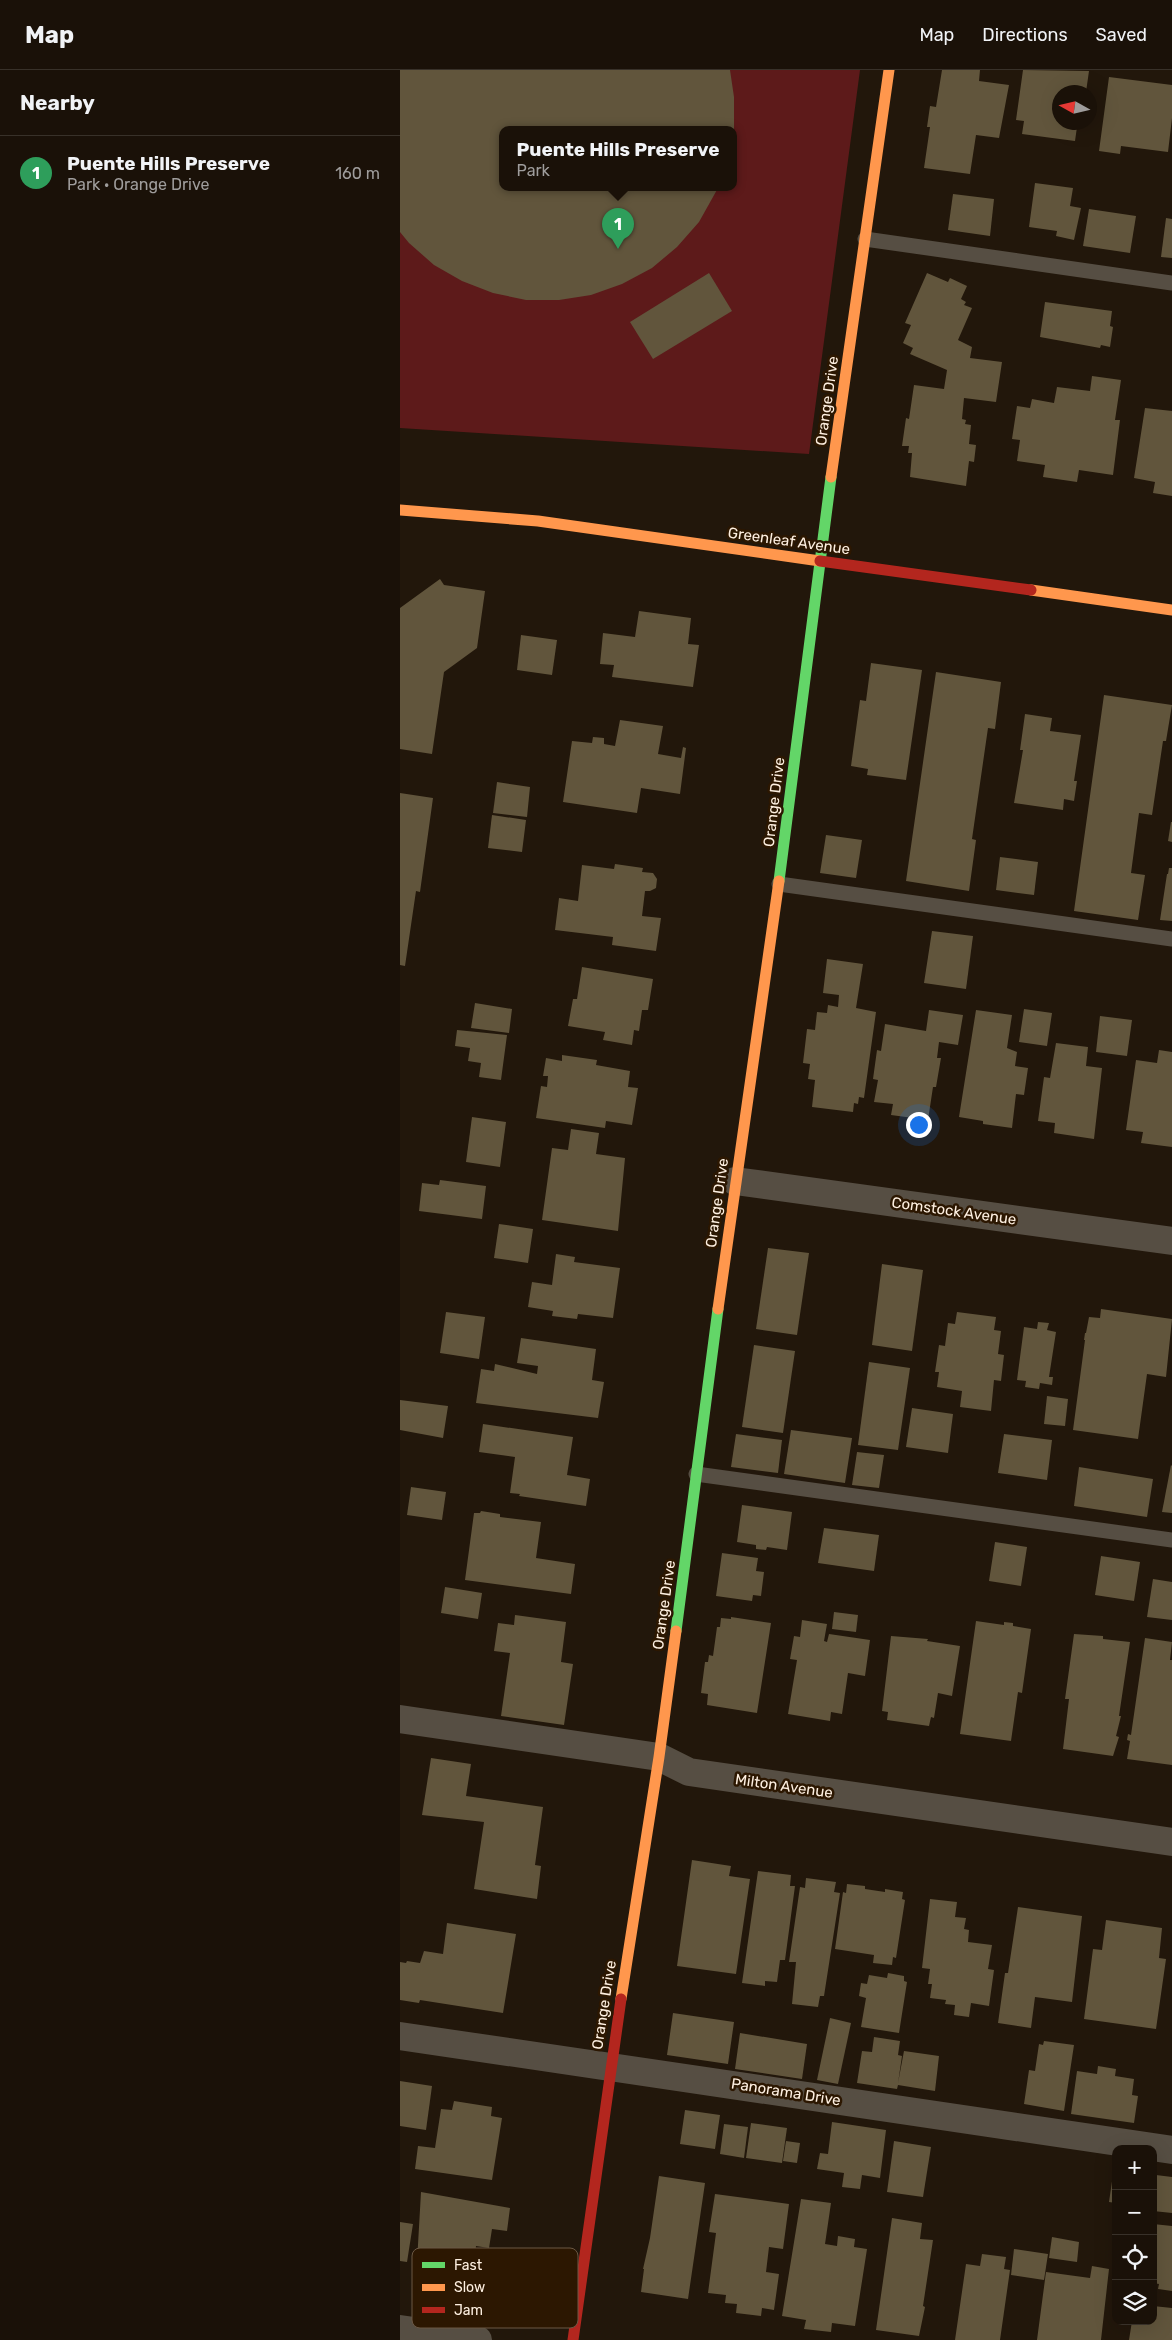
<!DOCTYPE html>
<meta charset="utf-8">
<style>
:root{--surface:#1a1108;--page:#271f16;--text:#f1f3f6;--muted:#9f9d9c;--line:#383129;--accent:#b1a496}
body{margin:0;font-family:Rubik,sans-serif;background:var(--page);color:var(--text)}
.controls{position:absolute;right:15px;bottom:15px;display:grid;overflow:hidden;border-radius:10px;box-shadow:0 5px 20px #0002}
.controls button{width:45px;height:45px;display:grid;place-items:center;padding:0;border:0;border-bottom:1px solid var(--line);background:var(--surface);color:var(--text);font:25px sans-serif}
.compass{position:absolute;left:652px;top:15px;width:45px;height:45px;border-radius:50%;background:var(--surface);box-shadow:0 5px 20px #0002;rotate:278deg}
.you{position:absolute;left:518px;top:1054px;width:18px;height:18px;margin:-12px;border:4px solid #fff;border-radius:50%;background:#1a73e8;box-shadow:0 0 0 8px #1a73e833}
.badge{display:grid;place-items:center;width:32px;height:32px;border-radius:50%;background:var(--accent);color:#fff;font-size:16px;font-weight:700}
.pin{position:absolute;translate:-50% -41px;filter:drop-shadow(0 1px 2px #0008)}
.pin::after{content:'';position:absolute;top:26px;width:18px;height:15px;background:inherit;clip-path:polygon(0 0,100% 0,50% 100%)}
.popup{position:absolute;left:99px;top:56px;width:238px;height:65px;box-sizing:border-box;display:grid;place-content:center;border-radius:10px;background:var(--surface);filter:drop-shadow(0 1px 4px #0005);font-size:16px;white-space:nowrap;color:var(--muted)}
.popup b{font-size:19px;color:var(--text)}
.popup::after{content:'';position:absolute;left:50%;top:100%;margin-left:-10px;border:10px solid transparent;border-top-color:var(--surface)}
.list{margin:0;padding:0;list-style:none}
h2{display:flex;justify-content:space-between;align-items:center;height:65px;margin:0;padding:0 20px;font-size:21px}
h2 small{font-size:16px;font-weight:400;color:var(--muted)}
.list li{display:grid;grid-template-columns:32px 1fr auto;gap:15px;align-items:center;box-sizing:border-box;height:75px;padding:0 20px;border-top:1px solid var(--line)}
.list b{display:block;font-size:19px;white-space:nowrap}
.list p{margin:0;font-size:16px;white-space:nowrap;color:var(--muted)}
.list em{font-size:16px;font-style:normal;color:var(--muted)}
.icon{flex:none;width:28px;height:28px;fill:none;stroke:currentColor;stroke-width:2;stroke-linecap:round;stroke-linejoin:round}
.map{position:relative;flex:none;width:772px;height:2270px;overflow:hidden}
header{display:flex;align-items:center;gap:30px;box-sizing:border-box;height:70px;padding:0 25px;background:var(--surface);border-bottom:1px solid var(--line)}
header strong{font-size:24px}
nav{display:flex;gap:28px;margin-inline-start:auto;font-size:18px}
main{display:flex}
aside{flex:1;background:var(--surface)}
.map>svg:first-child{display:block}
</style>
<header>
<strong>Map</strong>
<nav><a>Map</a><a>Directions</a><a>Saved</a></nav>
</header>
<main>
<aside>
<h2>Nearby<small></small></h2>
<ul class="list">
<li><span class="badge" style="background:#2e9e5b">1</span><div><b>Puente Hills Preserve</b><p>Park · Orange Drive</p></div><em>160 m</em></li>
</ul>
</aside>
<div class="map">
<svg width="772" height="2270" viewBox="0 0 772 2270">
<rect width="100%" height="100%" fill="#22170b"/>
<!-- green -->
<path fill="#5d1a1a" fill-rule="evenodd" d="M0,0H460L409,384L0,358ZM103,60H333V118H103Z"/>
<!-- building -->
<g fill="#61553c">
<path d="M0,0H330L334,27V60H103V118H318L299,152L277,177L252,198L222,214L191,225L159,230H126L93,223L62,211L34,195L9,173L0,162Z"/>
<path d="M542,0H580L579,11L609,15L599,68L576,65L570,104L524,98L530,57H527L530,36L536,37Z"/>
<path d="M623,0L689,1L686,22H660V52H682L681,58L677,57L675,71L622,64L624,51L616,50Z"/>
<path d="M709,7L772,15V48L768,82L721,76L720,84L699,81Z"/>
<path d="M635,113L673,118L670,136L681,138L674,170L656,166L657,161L629,157Z"/>
<path d="M553,124L594,129L590,166L548,160Z"/>
<path d="M689,139L736,146L730,183L683,176Z"/>
<path d="M766,148L772,149V188L761,187Z"/>
<path d="M309,203L332,241L253,289L230,252Z"/>
<path d="M527,203L548,212L550,208L567,216L561,229L566,232L564,235L572,238L558,270L572,277L570,288L602,292L596,332L564,328L562,349L566,350L565,354L571,355L569,374L576,375L574,392L569,391L566,416L510,407L512,383H508L509,376H502L506,348L509,349L514,315L544,319L547,300L510,284L513,278L503,273L511,255L505,253Z"/>
<path d="M645,232L712,241L710,256L713,257L710,277L701,275L700,278L640,267Z"/>
<path d="M692,306L721,310L715,350H720L713,405L679,400L677,412L643,407L645,395L617,391L620,370L612,369L617,336L630,338L632,329L654,333L657,317L690,321Z"/>
<path d="M745,338L772,341V426L753,423L755,412L734,408Z"/>
<path d="M40,509L44,515L85,521L77,578L44,602L32,684L0,679V538Z"/>
<path d="M239,541L291,548L288,574L299,575L293,617L212,607L214,595L200,594L203,563L235,567Z"/>
<path d="M121,565L157,570L152,605L117,600Z"/>
<path d="M471,593L522,600L506,710L467,705L468,699L451,696L460,630L466,631Z"/>
<path d="M536,602L601,612L595,659L588,658L572,769L576,770L569,821L506,811Z"/>
<path d="M704,625L772,635L766,671H763L752,745L739,743L731,803L745,805L738,850L674,841Z"/>
<path d="M625,644L652,648L650,661L681,665L674,711H677L674,731L664,729L663,740L614,733L623,680H620Z"/>
<path d="M220,650L263,656L258,684L281,688L283,677L286,678L280,724L241,718L237,743L163,732L172,671L192,673L193,667L204,668V674L215,676Z"/>
<path d="M97,712L130,717L127,747L93,743Z"/>
<path d="M0,723L33,728L20,822L16,821L5,896L0,895Z"/>
<path d="M92,745L126,750L122,782L88,778Z"/>
<path d="M771,752H772V772L768,771Z"/>
<path d="M426,765L462,770L456,808L420,803Z"/>
<path d="M600,787L638,792L634,825L596,820Z"/>
<path d="M215,794L243,798L242,802L253,803L257,809L256,818L250,821H245L242,846L261,848L256,881L212,875L213,867L155,860L159,828L178,831L182,795L214,799Z"/>
<path d="M769,798H772V851L760,850L767,804H768Z"/>
<path d="M532,861L573,866L566,919L524,913Z"/>
<path d="M427,889L463,894L456,938L476,942L464,1028L459,1027L458,1034L454,1033L453,1042L412,1037L415,1010L408,1009L410,994L403,993L407,959L415,960L417,942L427,943L428,935L438,937L439,925L423,923Z"/>
<path d="M182,897L253,909L248,940H242L239,961L234,960L232,975L203,970L205,962L168,956L173,929H177Z"/>
<path d="M75,933L112,939L109,963L71,958Z"/>
<path d="M624,939L652,943L647,976L619,972Z"/>
<path d="M529,940L563,945L558,975L539,972L537,988H541L536,1017H533L528,1050L491,1045L493,1034L474,1032L478,1010L473,1009L477,980L481,981L485,954L526,961Z"/>
<path d="M576,940L612,945L607,978L617,982L615,996L628,998L624,1025L616,1024L612,1058L583,1054V1051L559,1047Z"/>
<path d="M700,946L732,950L727,986L696,982Z"/>
<path d="M57,960L107,965L101,1010L79,1007L81,993L68,991L70,978L55,976Z"/>
<path d="M656,973L688,977L686,996L702,998L694,1069L654,1063L655,1053L638,1051L644,1007L650,1008Z"/>
<path d="M759,980L772,982V1077L741,1073L743,1062L726,1060L736,990L757,993Z"/>
<path d="M162,985L197,990L196,995L230,1001L228,1017L238,1018L232,1055L206,1051L205,1058L136,1048L141,1016L147,1017L148,1006H143L146,988L162,991Z"/>
<path d="M72,1047L106,1052L100,1097L66,1092Z"/>
<path d="M171,1059L199,1063L196,1084L225,1088L218,1161L142,1150L152,1078L168,1080Z"/>
<path d="M40,1110L86,1116L82,1149L19,1141L22,1113L39,1115Z"/>
<path d="M99,1154L133,1159L128,1193L94,1188Z"/>
<path d="M368,1178L409,1183L397,1265L356,1259Z"/>
<path d="M156,1184L175,1187L174,1192L220,1198L213,1248L178,1244L177,1249L152,1246L153,1241L128,1237L132,1212L152,1215Z"/>
<path d="M482,1194L523,1200L512,1281L472,1275Z"/>
<path d="M701,1239L772,1249L766,1307L747,1304L738,1369L673,1360L685,1270H684L685,1263H686L689,1247L700,1248Z"/>
<path d="M46,1242L85,1247L79,1289L40,1283Z"/>
<path d="M557,1242L596,1247L594,1260L601,1261L598,1284L604,1285L601,1311L594,1310L591,1341L560,1337L562,1321L537,1317L539,1302H535L539,1275L545,1276L548,1253L555,1254Z"/>
<path d="M638,1252L649,1253L647,1260L656,1262L649,1307H653L652,1315L640,1313L639,1319L625,1317L626,1311L617,1310L624,1257L637,1259Z"/>
<path d="M121,1268L196,1279L192,1310L204,1312L198,1348L76,1333L81,1299L94,1301L95,1294L137,1304L138,1296L117,1293Z"/>
<path d="M354,1275L395,1281L383,1363L342,1357Z"/>
<path d="M469,1292L510,1298L498,1380L458,1375Z"/>
<path d="M647,1326L668,1329L665,1356L644,1354Z"/>
<path d="M0,1330L48,1336L43,1368L0,1360Z"/>
<path d="M512,1338L553,1344L548,1383L506,1377Z"/>
<path d="M83,1354L173,1367L167,1405L190,1409L186,1436L119,1426L120,1424L110,1423L115,1387L79,1382Z"/>
<path d="M391,1360L452,1368L445,1413L384,1404Z"/>
<path d="M336,1364L382,1370L378,1403L331,1397Z"/>
<path d="M604,1364L652,1370L647,1410L598,1403Z"/>
<path d="M457,1382L484,1385L479,1418L452,1415Z"/>
<path d="M771,1395L772,1396V1443L762,1442Z"/>
<path d="M679,1397L753,1409L747,1447L674,1436Z"/>
<path d="M11,1417L46,1422L42,1450L7,1445Z"/>
<path d="M342,1435L392,1442L387,1480L367,1477L366,1480L356,1479V1475L337,1472Z"/>
<path d="M81,1441L100,1444V1447L141,1452L136,1488L175,1494L171,1524L65,1510L74,1443H80Z"/>
<path d="M424,1458L479,1465L474,1501L418,1493Z"/>
<path d="M595,1472L627,1477L621,1516L589,1511Z"/>
<path d="M322,1483L358,1488L356,1501L364,1502L361,1526L353,1525L352,1531L316,1526Z"/>
<path d="M701,1486L740,1492L734,1531L695,1525Z"/>
<path d="M753,1509L772,1512V1550L747,1547Z"/>
<path d="M45,1517L82,1523L78,1549L41,1543Z"/>
<path d="M434,1542L458,1545L456,1562L432,1559Z"/>
<path d="M115,1545L166,1552L161,1592L173,1594L164,1655L101,1646L110,1583L94,1581L98,1553L114,1555Z"/>
<path d="M331,1547L371,1553L357,1643L307,1635L308,1624L301,1623L305,1592H308L309,1585L313,1586L317,1557H320L321,1548L331,1549Z"/>
<path d="M402,1550L427,1554L424,1571L427,1572L429,1564L470,1570L465,1606L448,1603L442,1644L431,1642L430,1651L388,1644L397,1590L390,1589L394,1566L400,1567Z"/>
<path d="M576,1551L604,1555V1552L613,1553V1556L631,1559L622,1623L618,1622L611,1671L560,1664Z"/>
<path d="M674,1564L703,1566V1569L730,1572L719,1646H721L716,1666L719,1667L713,1686L663,1679L669,1629H665Z"/>
<path d="M491,1566L528,1569L527,1571L560,1576L552,1626L538,1623L534,1648L531,1647L529,1656L487,1650L488,1642L482,1641Z"/>
<path d="M745,1568L772,1572L770,1590H772V1695L727,1689L730,1671L727,1670L728,1664L731,1665Z"/>
<path d="M31,1688L71,1694L66,1726L143,1737L135,1795L141,1796L137,1829L74,1819L84,1752L22,1745Z"/>
<path d="M292,1790L331,1796L329,1806L350,1809L336,1904L277,1896Z"/>
<path d="M358,1801L391,1805L390,1816H395L385,1890H380L377,1912L365,1911V1916L342,1913Z"/>
<path d="M406,1808L436,1812L434,1822L440,1823L424,1926H420L418,1937L392,1934L396,1892H389L400,1817L405,1818Z"/>
<path d="M447,1814L465,1816V1819L485,1822V1819L503,1822L502,1829L505,1830L496,1888L493,1887L492,1895L473,1893L474,1885L435,1879L443,1822L446,1823Z"/>
<path d="M530,1829L557,1832L555,1847L566,1848L564,1859L569,1860L568,1872L592,1875L588,1899L594,1900L589,1936L571,1933L569,1947L554,1945L555,1935L545,1934L546,1930L530,1928L532,1914H528L530,1899L522,1898Z"/>
<path d="M618,1837L682,1846L672,1932L635,1927L631,1958L598,1953L605,1903H608Z"/>
<path d="M706,1850L762,1858L759,1888L766,1889L756,1959L684,1949L693,1879L702,1880Z"/>
<path d="M47,1853L116,1864L103,1943L20,1930L19,1933L0,1930V1892L6,1893L7,1891L20,1893L24,1881L43,1884Z"/>
<path d="M488,1903L504,1906V1911L507,1912L499,1963L461,1957L466,1928L459,1926L461,1913L467,1914L469,1905L487,1908Z"/>
<path d="M273,1943L334,1952L328,1994L267,1985Z"/>
<path d="M430,1948L451,1953L438,2014L417,2010Z"/>
<path d="M340,1963L407,1974L402,2009L335,1999Z"/>
<path d="M474,1967L500,1971L498,1985L502,1986L498,2013L504,1981L539,1986L535,2021L498,2015L497,2019L457,2013L462,1981L472,1982Z"/>
<path d="M644,1971L674,1975L664,2041L624,2034L629,2000L635,2001L639,1974L643,1975Z"/>
<path d="M698,1996L716,1999L715,2006L734,2009L732,2025L738,2026L734,2053L671,2044L677,2001L697,2004Z"/>
<path d="M0,2011L32,2016L26,2060L0,2056Z"/>
<path d="M54,2031L92,2037L91,2046L102,2048L92,2110L15,2099L18,2076L35,2078L41,2039L52,2040Z"/>
<path d="M285,2040L320,2045L315,2079L280,2074Z"/>
<path d="M432,2052L486,2060L480,2108L462,2105L460,2119L442,2117L444,2103L417,2099L420,2083L428,2084Z"/>
<path d="M351,2053L387,2058L382,2093L346,2088Z"/>
<path d="M324,2054L348,2057L344,2088L320,2084Z"/>
<path d="M386,2071L400,2073L397,2093L383,2091Z"/>
<path d="M494,2071L531,2077L523,2127L487,2122Z"/>
<path d="M715,2091H716V2133L709,2132Z"/>
<path d="M756,2105L772,2107V2143L753,2141Z"/>
<path d="M259,2106L305,2113L288,2229L241,2222L244,2199H243L250,2168Z"/>
<path d="M21,2122L110,2138L107,2161L92,2159L89,2178L76,2176L75,2186L56,2184L54,2198H39L17,2192Z"/>
<path d="M315,2124L389,2134L383,2179L369,2177L366,2202L379,2204L374,2240L362,2238L361,2246L336,2243L337,2234L325,2233L326,2225L308,2223L316,2163L309,2162Z"/>
<path d="M401,2129L431,2133L425,2174L437,2176L438,2166L455,2169L454,2177L467,2179L455,2256L432,2253L431,2262L404,2259L406,2250L382,2246Z"/>
<path d="M492,2148L522,2153L520,2169L533,2170L523,2236L525,2237L519,2266L476,2260Z"/>
<path d="M0,2152L13,2154L7,2192L0,2191Z"/>
<path d="M753,2154L772,2156V2221L758,2219L759,2214L753,2213Z"/>
<path d="M652,2167L679,2172L677,2192L649,2188Z"/>
<path d="M614,2179L648,2184L644,2210L611,2205Z"/>
<path d="M582,2184L606,2187L604,2199L610,2200L600,2270H555L566,2194L580,2196Z"/>
<path d="M692,2196L709,2199L701,2270H637L646,2202L690,2208Z"/>
<path d="M753,2236L772,2238V2270H729L732,2251H753Z"/>
</g>
<g fill="none" stroke-linecap="round" stroke-linejoin="round">
<!-- lane -->
<g stroke="#564e43" stroke-width="15">
<path d="M465,169L772,213"/>
<path d="M379,814L772,869"/>
<path d="M296,1404L772,1470"/>
</g>
<!-- street -->
<g stroke="#564e43" stroke-width="28">
<path d="M335,1111L772,1171"/>
<path d="M0,1649L259,1687L289,1702L772,1772"/>
<path d="M0,1966L772,2080"/>
<path d="M0,2259L78,2270"/>
</g>
<!-- fast -->
<g stroke="#63d668" stroke-width="11">
<path d="M379,811L431,407"/>
<path d="M276,1561L318,1239"/>
</g>
<!-- slow -->
<g stroke="#ff974d" stroke-width="11">
<path d="M431,407L489,0"/>
<path d="M0,440L138,451L420,491"/>
<path d="M631,520L772,540"/>
<path d="M318,1239L379,811"/>
<path d="M221,1929L259,1687L276,1561"/>
</g>
<!-- jam -->
<g stroke="#b3261e" stroke-width="11">
<path d="M420,491L631,520"/>
<path d="M173,2270L221,1929"/>
</g>
</g>
<g text-anchor="middle" stroke-width="5" stroke-linejoin="round" paint-order="stroke">
<!-- street labels -->
<g font-size="15" fill="#fef0e1" stroke="#2c1701">
<text transform="translate(427 331) rotate(-82)" y="5">Orange Drive</text>
<text transform="translate(389 471) rotate(8)" y="5">Greenleaf Avenue</text>
<text transform="translate(374 732) rotate(-83)" y="5">Orange Drive</text>
<text transform="translate(317 1133) rotate(-82)" y="5">Orange Drive</text>
<text transform="translate(554 1141) rotate(8)" y="5">Comstock Avenue</text>
<text transform="translate(264 1535) rotate(-82)" y="5">Orange Drive</text>
<text transform="translate(384 1716) rotate(8)" y="5">Milton Avenue</text>
<text transform="translate(204 1935) rotate(-81)" y="5">Orange Drive</text>
<text transform="translate(386 2022) rotate(9)" y="5">Panorama Drive</text>
</g>
</g>
<!-- legend -->
<rect x="12" y="2178" width="166" height="80" rx="8" fill="#2c1701" stroke="#6b5844" stroke-width="1"/>
<rect x="22" y="2192" width="23" height="6" fill="#63d668"/>
<rect x="22" y="2214" width="23" height="7" fill="#ff974d"/>
<rect x="22" y="2237" width="23" height="6" fill="#b3261e"/>
<g font-size="14" fill="#fef0e1">
<text x="54" y="2200">Fast</text>
<text x="54" y="2222">Slow</text>
<text x="54" y="2245">Jam</text>
</g>
</svg>
<div class="controls">
<button>+</button>
<button>−</button>
<button><svg class="icon" aria-label="locate" viewBox="0 0 24 24"><circle cx="12" cy="12" r="6"/><path d="M12 2v4M12 18v4M2 12h4M18 12h4"/></svg></button>
<button><svg class="icon" aria-label="layers" viewBox="0 0 24 24"><path d="M12 4l9 5-9 5-9-5zM3 14l9 5 9-5"/></svg></button>
</div>
<svg class="compass" viewBox="-18 -18 36 36"><path d="M0-13l5 13h-10z" fill="#e53935"/><path d="M0 13l5-13h-10z" fill="#9f9d9c"/></svg>
<div class="you"></div>
<div class="pin badge" style="left:218px;top:179px;background:#2e9e5b">1</div>
<div class="popup"><b>Puente Hills Preserve</b>Park</div>
</div>
</main>
